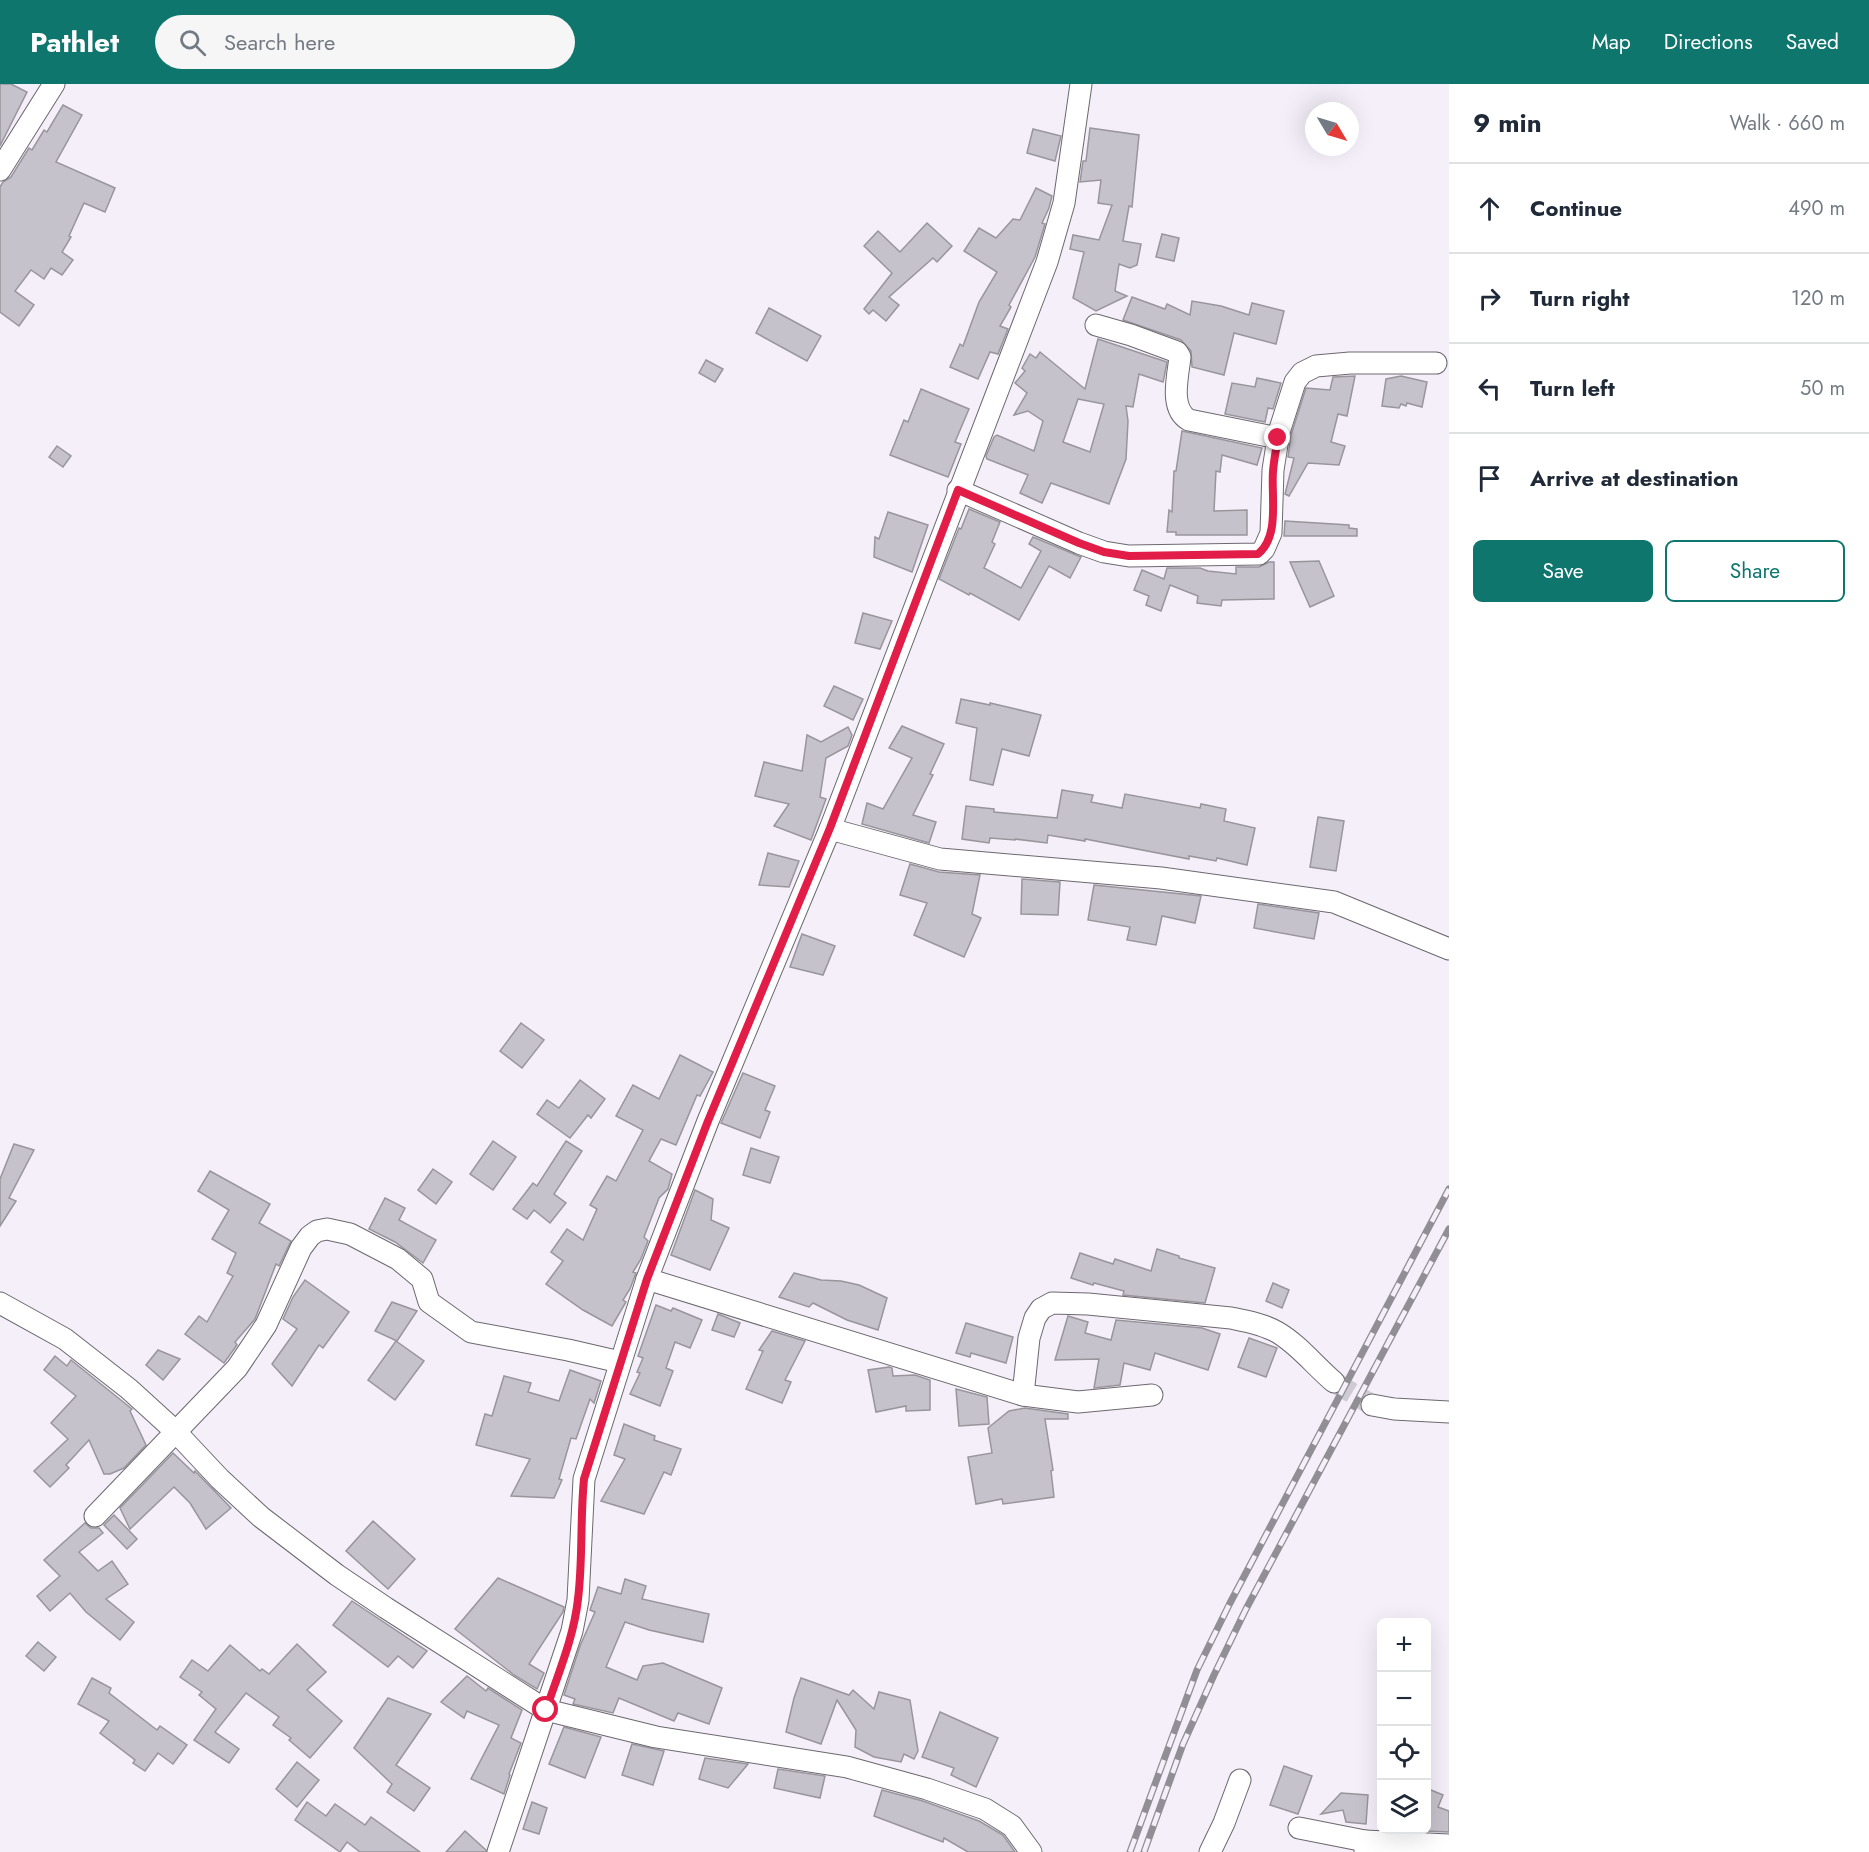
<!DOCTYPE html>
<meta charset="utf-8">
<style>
:root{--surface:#fff;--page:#f6f6f7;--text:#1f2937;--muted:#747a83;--line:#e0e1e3;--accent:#0f766e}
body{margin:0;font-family:Jost,sans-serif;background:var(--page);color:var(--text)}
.controls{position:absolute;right:18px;bottom:18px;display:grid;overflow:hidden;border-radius:9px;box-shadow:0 6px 24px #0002}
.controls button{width:54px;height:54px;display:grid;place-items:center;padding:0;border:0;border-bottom:2px solid var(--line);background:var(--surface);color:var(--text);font:30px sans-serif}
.compass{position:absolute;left:1305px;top:18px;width:54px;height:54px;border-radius:50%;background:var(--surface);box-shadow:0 6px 24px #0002;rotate:128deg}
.stop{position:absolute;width:18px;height:18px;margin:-14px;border:4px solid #e11d48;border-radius:50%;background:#fff}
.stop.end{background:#e11d48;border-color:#fff;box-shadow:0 2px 6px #0008}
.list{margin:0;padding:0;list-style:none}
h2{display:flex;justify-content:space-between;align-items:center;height:78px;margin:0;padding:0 24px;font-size:26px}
h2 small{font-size:20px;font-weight:400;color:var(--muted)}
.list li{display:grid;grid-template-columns:39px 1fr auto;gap:18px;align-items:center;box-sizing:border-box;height:90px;padding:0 24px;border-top:2px solid var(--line)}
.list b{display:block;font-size:22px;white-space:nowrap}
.list em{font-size:20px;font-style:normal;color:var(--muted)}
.actions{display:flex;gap:12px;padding:18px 24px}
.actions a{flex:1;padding:14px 0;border:2px solid var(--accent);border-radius:9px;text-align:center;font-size:21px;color:var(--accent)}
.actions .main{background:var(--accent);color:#fff}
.icon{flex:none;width:33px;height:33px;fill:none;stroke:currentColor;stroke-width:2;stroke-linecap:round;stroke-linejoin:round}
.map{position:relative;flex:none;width:1449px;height:1768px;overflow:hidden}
header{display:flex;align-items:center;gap:36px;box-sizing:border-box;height:84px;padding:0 30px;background:var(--accent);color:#fff}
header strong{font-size:28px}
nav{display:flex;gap:33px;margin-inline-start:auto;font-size:21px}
.search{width:420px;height:54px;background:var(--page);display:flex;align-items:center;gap:15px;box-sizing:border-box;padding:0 21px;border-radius:33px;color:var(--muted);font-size:22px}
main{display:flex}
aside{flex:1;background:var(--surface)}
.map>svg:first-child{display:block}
</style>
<header>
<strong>Pathlet</strong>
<div class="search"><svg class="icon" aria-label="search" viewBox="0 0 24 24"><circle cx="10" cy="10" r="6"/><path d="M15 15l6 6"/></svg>Search here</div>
<nav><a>Map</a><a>Directions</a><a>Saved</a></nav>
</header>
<main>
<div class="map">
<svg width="1449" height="1768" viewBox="0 0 1449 1768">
<rect width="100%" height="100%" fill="#f4eff8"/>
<!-- building -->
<g fill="#c6c2cb" stroke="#99959d" stroke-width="1.5" fill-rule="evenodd">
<path d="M0,0H11L27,8L0,62Z"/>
<path d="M63,21L82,31L56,78L115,104L105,128L84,119L69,152L71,153L62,168L73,176L62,191L51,184L44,195L31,186L15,207L34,221L19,242L0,228V103L3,98L11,93L29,64L32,66L44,46L47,48Z"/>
<path d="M1090,44L1139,51L1132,123L1129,122L1123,157L1141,160L1137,181L1130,184L1119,180L1115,207L1127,212L1096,227L1073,214L1084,168L1070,165L1073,151L1099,156L1112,121L1098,119L1101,96L1080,98L1083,77H1086Z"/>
<path d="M1033,45L1061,52L1055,77L1027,69Z"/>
<path d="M1036,104L1052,112L1049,124L1042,139L1045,140L1035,173L1009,221L1011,223L1000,242L1008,245L998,270L990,268L978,295L950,283L960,260L963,262L979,218L997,188L964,167L979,144L996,154L1013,135L1020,136Z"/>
<path d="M927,139L952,162L937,178L933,174L889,213L899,221L886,237L873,226L869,230L864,225L892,189L864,162L878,147L900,168Z"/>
<path d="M1162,150L1179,154L1174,177L1156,173Z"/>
<path d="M1132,213L1165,225L1167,220L1190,231L1192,217L1221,222L1249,231L1252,219L1284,227L1276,260L1234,249L1224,291L1192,283L1191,267L1181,256L1123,236Z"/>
<path d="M769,224L821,252L807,277L756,249Z"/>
<path d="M1098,255L1167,278L1164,294L1163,298L1139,290L1133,323L1126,322L1128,337L1126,375L1109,420L1051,399L1042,419L1020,409L1028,391L987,375L986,372L994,353L997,351L1034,367L1043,337L1028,327L1014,331L1027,309L1015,299L1025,287L1022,284L1030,270L1036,274L1040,268L1085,305ZM1078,315L1104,320L1090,368L1063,358Z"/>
<path d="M706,276L723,285L715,298L699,289Z"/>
<path d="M1355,292L1347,332L1338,330L1331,358L1345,362L1339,381L1308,379L1289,412L1285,410L1294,374L1288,373L1291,351L1306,304L1330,306L1333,293Z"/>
<path d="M1401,292L1427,298L1422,323L1407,319L1406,322L1401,320L1399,324L1382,322L1386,295Z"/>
<path d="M1257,294L1281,299L1273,325L1268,324L1265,338L1225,330L1232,299L1255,303Z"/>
<path d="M921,305L969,325L955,358L961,360L948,393L890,371L904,336L908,338Z"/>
<path d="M1182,347L1262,364L1257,381L1222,371L1220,388L1216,387L1214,427L1247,426V451H1176V448H1167L1169,426L1172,428L1174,387H1176Z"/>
<path d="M57,362L71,372L63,383L49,373Z"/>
<path d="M969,425L1000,438L992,458L995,460L984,484L1021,504L1041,467L1029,460L1033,453L1081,473L1070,494L1049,482L1019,536L970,509L969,511L939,495L959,444L961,445Z"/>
<path d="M888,428L928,441L912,488L874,473L875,453L879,455Z"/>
<path d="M1285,437L1349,441V444L1357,445V452H1284Z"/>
<path d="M1319,477L1334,512L1310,523L1290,478Z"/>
<path d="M1269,478H1274V515L1222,516L1221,522L1197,519L1198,512L1170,501L1161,527L1146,521L1149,512L1134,506L1142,486L1164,495L1167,484H1200L1208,487L1236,490V483H1259Z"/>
<path d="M863,529L892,537L880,565L855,559Z"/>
<path d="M834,602L863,615L853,636L824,622Z"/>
<path d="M961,615L990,621V619L1041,631L1029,672L1002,665L993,701L970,696L977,644L956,639Z"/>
<path d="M902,642L944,660L930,690L933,691L913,731L936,738L929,759L862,740L867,719L883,725L912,674L889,664Z"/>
<path d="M848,643L852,651L848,662L826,674L820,713L826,715L811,756L774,742L789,720L755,712L764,678L802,687L807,651L821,658Z"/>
<path d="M1062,706L1093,711L1091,718L1122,724L1125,710L1200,724L1201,720L1226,725L1224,737L1255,744L1247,781L1217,774L1216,777L1189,772V775L1085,755V757L1048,751L1047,759L1015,755V756L990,754L989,759L962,755L966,722L994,725V728L1057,734Z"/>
<path d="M1318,733L1344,737L1336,787L1310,783Z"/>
<path d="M768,769L799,777L789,803L759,801Z"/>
<path d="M910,780L939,788L980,791L972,830L981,834L964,873L914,851L927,819L900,811Z"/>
<path d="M1022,795L1060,798L1058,831L1021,830Z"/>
<path d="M1094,801L1201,812L1195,839L1162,832L1156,861L1127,856L1130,843L1088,836Z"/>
<path d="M1258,820L1319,829L1314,855L1254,844Z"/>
<path d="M802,850L835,862L823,891L790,883Z"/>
<path d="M521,939L544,956L522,984L500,967Z"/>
<path d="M680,971L713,988L700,1012L697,1011L676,1061L661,1055L649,1077L672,1090L668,1105L659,1114L644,1153L648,1157L641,1175L633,1188L636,1189L630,1205L623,1216L626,1218L612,1242L583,1226L546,1200L563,1177L551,1168L567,1145L583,1156L597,1125L590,1121L607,1092L616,1097L643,1046L616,1032L633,1001L659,1015Z"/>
<path d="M743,989L775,1002L765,1026L770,1028L760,1054L721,1039Z"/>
<path d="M580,996L605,1015L591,1034L588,1031L570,1054L537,1030L547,1016L559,1024Z"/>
<path d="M493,1057L516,1073L493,1106L470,1090Z"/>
<path d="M566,1057L582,1067L554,1110L566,1119L550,1139L534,1126L527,1135L513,1125L533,1099L537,1102Z"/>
<path d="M14,1060L34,1066L9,1114L16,1117L0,1142V1095Z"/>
<path d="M751,1064L779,1073L770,1099L743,1091Z"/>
<path d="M433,1085L452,1098L436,1120L418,1106Z"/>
<path d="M210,1087L270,1120L259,1139L291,1157L279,1182L276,1180L255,1235L235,1258L237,1261L224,1279L185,1250L199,1232L207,1238L233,1192L227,1189L236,1169L212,1155L229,1126L198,1107Z"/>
<path d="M695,1106L713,1115L711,1136L729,1144L710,1186L671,1171Z"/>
<path d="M385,1114L405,1124L399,1136L436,1156L423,1179L395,1158L369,1145Z"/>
<path d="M1157,1165L1179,1172V1174L1215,1184L1205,1219L1123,1211L1124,1207L1094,1199L1093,1201L1071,1194L1080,1169L1113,1180L1115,1175L1151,1187Z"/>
<path d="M794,1189L821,1196L841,1197L859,1201L887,1214L878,1246L847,1236L813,1219L809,1223L779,1213Z"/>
<path d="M305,1196L349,1228L323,1264L319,1261L292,1302L272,1280L297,1245L283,1235L293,1213Z"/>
<path d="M1273,1199L1289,1206L1282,1224L1266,1217Z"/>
<path d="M392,1218L417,1227L397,1257L375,1247Z"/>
<path d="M656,1221L671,1227L673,1224L702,1236L690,1264L675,1258L666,1284L673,1287L660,1322L630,1310L640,1289L637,1288L643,1274L638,1272Z"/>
<path d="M718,1230L740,1239L734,1253L712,1246Z"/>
<path d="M1068,1232L1088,1238L1085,1249L1111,1256L1116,1236L1202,1244L1220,1250L1208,1286L1155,1269L1150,1286L1124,1279L1120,1301L1094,1304L1099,1275L1055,1276Z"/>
<path d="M966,1239L1013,1253L1006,1279L971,1269L970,1273L956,1269Z"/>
<path d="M772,1247L805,1257L785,1296L791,1298L782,1319L746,1305L763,1267L759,1266Z"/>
<path d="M1249,1254L1277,1264L1266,1293L1238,1283Z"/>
<path d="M396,1257L424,1277L395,1316L368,1296Z"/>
<path d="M158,1266L180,1275L163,1296L146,1281Z"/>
<path d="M55,1272L67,1282L71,1276L132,1325L130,1327L146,1361L124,1384L110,1390H104L89,1356L66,1381L69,1384L50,1403L34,1387L68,1355L51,1339L76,1312L44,1286Z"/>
<path d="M889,1283L892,1284L893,1292L915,1291L930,1296V1326L906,1327V1322L876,1328L868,1286Z"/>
<path d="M570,1286L601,1297L594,1319L590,1315L576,1355L571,1354L559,1395L562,1396L554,1414L511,1412L530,1375L476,1361L485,1330L492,1332L504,1292L531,1299L528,1308L559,1317Z"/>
<path d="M956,1305L987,1313L989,1340L959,1342Z"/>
<path d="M1025,1324L1068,1330V1335H1045L1053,1386L1051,1387L1054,1413L1003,1420L1002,1415L976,1420L968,1373L992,1369L988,1344L1009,1327Z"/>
<path d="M624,1340L655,1352L654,1356L681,1365L671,1391L664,1388L644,1430L601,1417L625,1375L614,1371Z"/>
<path d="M173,1369L194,1389L195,1387L231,1424L206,1445L190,1419L174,1403L130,1445L120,1424Z"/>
<path d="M114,1431L137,1455L127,1465L104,1441Z"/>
<path d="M373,1437L415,1475L388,1505L346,1467Z"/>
<path d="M85,1439L91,1444H99L103,1449L79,1468L98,1487L112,1477L128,1500L106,1515L134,1538L120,1556L86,1528L70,1509L50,1527L37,1512L60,1492L44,1476Z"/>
<path d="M498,1494L564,1523L563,1528L529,1580L544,1589L537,1605L514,1591L455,1545Z"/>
<path d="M625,1495L646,1502L642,1515L709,1530L703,1558L649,1546L625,1538L606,1583L637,1596L643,1582L663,1579L722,1604L709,1640L678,1629L674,1637L619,1614L613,1629L573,1620L575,1615L564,1611L580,1562L595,1528L590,1526L598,1503L621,1510Z"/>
<path d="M352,1517L427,1567L413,1584L398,1572L388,1583L333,1541Z"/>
<path d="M38,1558L56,1573L44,1587L26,1572Z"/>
<path d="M297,1560L326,1588L307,1606L342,1637L310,1674L289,1656L291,1654L273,1641L279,1633L246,1609L215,1648L239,1665L229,1679L194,1656L216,1625L199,1611L202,1608L180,1593L192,1576L208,1587L230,1561L260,1587L262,1585L269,1590Z"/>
<path d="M467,1592L486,1607L488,1604L522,1626L511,1654L521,1659L509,1690L510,1691L504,1710L471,1695L499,1641L467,1627L464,1634L441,1618Z"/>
<path d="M92,1594L111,1604L109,1609L157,1646L160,1642L187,1661L173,1680L158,1669L145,1687L133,1679L135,1676L100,1649L109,1637L78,1620Z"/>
<path d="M801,1594L849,1611L853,1606L874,1625L879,1608L910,1616L918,1667L914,1675L904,1670L901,1678L874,1673L855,1663L856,1646L837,1616L821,1660L786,1648L794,1614Z"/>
<path d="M388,1614L431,1630L396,1681L430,1704L414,1727L387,1708L392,1700L354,1664Z"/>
<path d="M940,1628L998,1654L976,1703L951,1691L954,1684L922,1673Z"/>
<path d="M564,1643L601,1653L585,1694L549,1680Z"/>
<path d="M632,1660L664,1667L653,1701L622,1691Z"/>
<path d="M705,1674L748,1680L728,1704L699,1695Z"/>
<path d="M297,1678L319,1696L297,1723L276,1705Z"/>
<path d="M1284,1682L1312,1692L1298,1730L1270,1721Z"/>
<path d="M778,1685L825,1692L820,1714L774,1704Z"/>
<path d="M1426,1704L1443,1711L1438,1723L1449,1727V1748L1426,1747Z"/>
<path d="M882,1706L923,1717L979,1737L1003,1751L1015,1768H968L944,1754L943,1758L874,1732Z"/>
<path d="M1341,1709L1368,1711L1366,1740L1346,1738L1343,1726L1321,1730Z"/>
<path d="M307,1718L326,1732L335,1720L365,1741L371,1733L420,1768H360L347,1758L340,1768L295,1736Z"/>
<path d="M532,1718L547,1724L539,1750L523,1745Z"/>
<path d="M465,1747L486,1766V1768H446Z"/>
</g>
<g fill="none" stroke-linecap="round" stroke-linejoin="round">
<!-- minor-tunnel -->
<path stroke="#cfcbd3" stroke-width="21" stroke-dasharray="21 10" stroke-linecap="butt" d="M1334,1298L1372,1321"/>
<!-- minor casing -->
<g stroke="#6d6870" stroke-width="23">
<g id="minor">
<path d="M0,86L54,0"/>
<path d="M1096,241L1131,251L1177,268L1180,273C1178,292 1169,325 1189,336L1278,354"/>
<path d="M958,406L1079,459L1104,468L1129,472L1259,470L1264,465L1271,449L1273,386L1279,348L1295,298L1302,289L1316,282L1350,279H1436"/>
<path d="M830,745L940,775L1161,794L1334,818L1449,865"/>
<path d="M647,1195L1023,1311L1078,1318L1152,1311"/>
<path d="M0,1219L65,1255L129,1305L174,1346L220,1395L261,1433L337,1491L386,1524L546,1626L656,1653L847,1683L927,1705L985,1725L1012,1742L1031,1768"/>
<path d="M1023,1311L1029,1254L1035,1234L1041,1225L1052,1219L1088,1220L1231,1234C1246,1237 1263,1240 1277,1248C1298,1260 1315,1282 1334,1298"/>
<path d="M1372,1321L1394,1325L1449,1328"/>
<path d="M95,1432L237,1284L266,1241L301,1164L310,1152L317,1147L327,1145L350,1150L398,1175L422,1195L429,1218L471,1248L568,1266L620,1278"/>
<path d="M1299,1744L1365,1757"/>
<path d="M498,1768L572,1547L578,1516L584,1395L647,1195L708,1037L830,745L1047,178L1064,119L1081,0"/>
<path d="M1210,1768L1224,1739L1240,1696"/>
<path d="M1365,1768V1757L1449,1761"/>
</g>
</g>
<!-- minor -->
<use href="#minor" stroke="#fff" stroke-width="21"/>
<!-- rail casing -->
<g stroke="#928e95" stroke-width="7">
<g id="rail">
<path d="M1130,1768L1197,1586L1230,1519L1449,1105"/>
<path d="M1144,1768L1183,1660L1214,1591L1246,1525L1449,1145"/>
</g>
</g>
<!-- rail -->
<use href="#rail" stroke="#f4eff8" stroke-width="4.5" stroke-dasharray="14" stroke-linecap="butt"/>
</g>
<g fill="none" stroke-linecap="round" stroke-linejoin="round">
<!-- route -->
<path stroke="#e11d48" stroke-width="8" d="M546,1626C558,1590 574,1553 578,1515C583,1475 580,1435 584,1395L647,1195L708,1037L830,744L958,406L1079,459L1104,468L1129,472L1258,470C1280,452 1271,413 1273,387C1274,376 1276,365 1278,354"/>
</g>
</svg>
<div class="controls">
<button>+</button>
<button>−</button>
<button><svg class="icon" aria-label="locate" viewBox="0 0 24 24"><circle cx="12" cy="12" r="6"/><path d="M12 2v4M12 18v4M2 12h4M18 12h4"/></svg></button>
<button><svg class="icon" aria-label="layers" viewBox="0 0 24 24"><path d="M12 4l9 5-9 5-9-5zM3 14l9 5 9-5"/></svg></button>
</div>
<svg class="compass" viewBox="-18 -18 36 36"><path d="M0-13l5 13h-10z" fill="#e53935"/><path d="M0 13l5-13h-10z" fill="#747a83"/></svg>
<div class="stop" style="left:546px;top:1626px"></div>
<div class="stop end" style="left:1278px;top:354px"></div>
</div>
<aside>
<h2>9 min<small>Walk · 660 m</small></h2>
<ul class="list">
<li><svg class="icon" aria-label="ahead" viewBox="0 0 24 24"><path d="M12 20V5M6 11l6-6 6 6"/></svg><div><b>Continue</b></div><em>490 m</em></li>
<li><svg class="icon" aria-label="right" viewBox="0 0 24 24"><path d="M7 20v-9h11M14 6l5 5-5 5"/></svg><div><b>Turn right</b></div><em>120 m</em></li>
<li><svg class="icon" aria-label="left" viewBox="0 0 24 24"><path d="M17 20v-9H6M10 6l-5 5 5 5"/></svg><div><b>Turn left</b></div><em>50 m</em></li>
<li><svg class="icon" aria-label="arrive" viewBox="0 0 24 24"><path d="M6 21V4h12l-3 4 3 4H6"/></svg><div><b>Arrive at destination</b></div></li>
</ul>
<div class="actions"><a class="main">Save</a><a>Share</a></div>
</aside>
</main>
